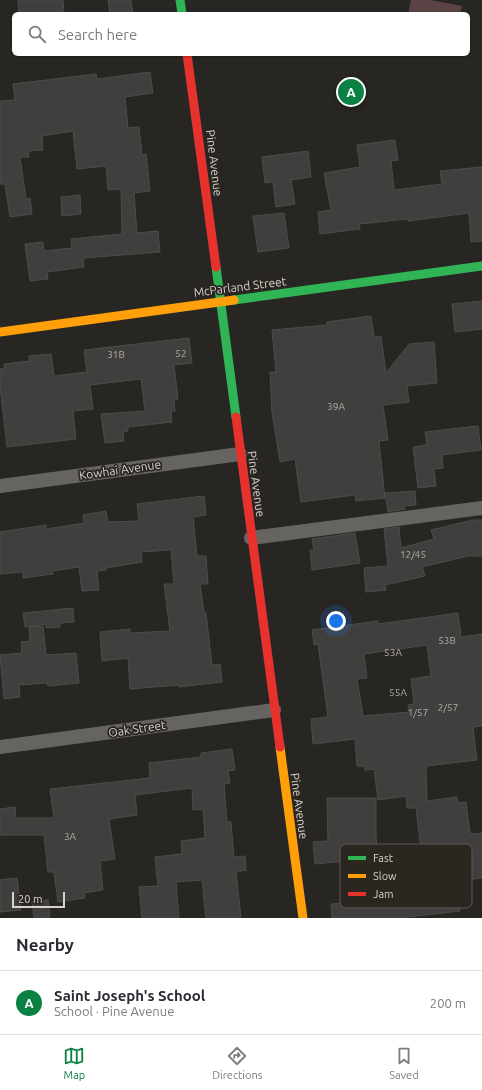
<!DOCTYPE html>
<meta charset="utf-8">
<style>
:root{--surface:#fff;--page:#f7f7f7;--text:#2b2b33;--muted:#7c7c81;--line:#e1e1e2;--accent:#0b8043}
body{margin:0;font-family:Ubuntu,sans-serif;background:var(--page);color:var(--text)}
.scale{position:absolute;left:12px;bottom:10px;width:53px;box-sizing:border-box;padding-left:4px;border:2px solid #d6d3cf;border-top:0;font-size:11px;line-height:14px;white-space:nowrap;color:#d6d3cf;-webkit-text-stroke:3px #2b2620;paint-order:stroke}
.you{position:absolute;left:336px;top:621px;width:14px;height:14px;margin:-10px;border:3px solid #fff;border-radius:50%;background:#1a73e8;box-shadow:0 0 0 6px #1a73e833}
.badge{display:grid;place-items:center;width:26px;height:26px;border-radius:50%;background:var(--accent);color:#fff;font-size:13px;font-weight:700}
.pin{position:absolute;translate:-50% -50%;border:2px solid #fff;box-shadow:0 1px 4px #0006}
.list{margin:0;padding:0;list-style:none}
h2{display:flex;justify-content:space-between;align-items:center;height:52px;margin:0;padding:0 16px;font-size:17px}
h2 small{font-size:13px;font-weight:400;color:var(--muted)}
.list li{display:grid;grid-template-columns:26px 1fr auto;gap:12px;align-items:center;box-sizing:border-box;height:64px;padding:0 16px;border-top:1px solid var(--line)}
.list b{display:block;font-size:15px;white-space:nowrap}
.list p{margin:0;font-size:13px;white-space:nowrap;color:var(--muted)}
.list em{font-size:13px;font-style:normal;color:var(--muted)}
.icon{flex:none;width:22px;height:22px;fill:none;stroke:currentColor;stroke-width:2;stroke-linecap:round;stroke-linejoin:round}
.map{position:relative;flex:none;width:482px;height:918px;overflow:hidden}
.search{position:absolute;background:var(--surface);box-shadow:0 1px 3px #0004;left:12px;right:12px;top:12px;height:44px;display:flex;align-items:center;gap:10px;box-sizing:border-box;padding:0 14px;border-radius:6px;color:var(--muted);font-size:15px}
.sheet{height:116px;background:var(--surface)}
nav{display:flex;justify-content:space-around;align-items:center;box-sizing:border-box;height:56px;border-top:1px solid var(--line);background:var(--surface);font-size:11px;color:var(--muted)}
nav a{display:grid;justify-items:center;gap:2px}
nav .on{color:var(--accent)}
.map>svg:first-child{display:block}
</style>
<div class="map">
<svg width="482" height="918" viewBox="0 0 482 918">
<rect width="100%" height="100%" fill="#282623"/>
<!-- green -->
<path fill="#5b4346" d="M411,0H431L462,6L460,14H408Z"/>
<!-- building -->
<g fill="#413f3d" stroke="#4e4c4a" fill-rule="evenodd">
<path d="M18,0H63L64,14H19Z"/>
<path d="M108,0H131L133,14H110Z"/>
<path d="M150,72L153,93L125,97L128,128L139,127L142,155L146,154L150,191L134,193L137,233L158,231L160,252L83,258L84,267L47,272L48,279L30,281L25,244L43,242L44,251L72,248L71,239L122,234L121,189L108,190L106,166L77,169L73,131L42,136L43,150L28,151L29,157H20L26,199L30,198L32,214L10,217L5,184H0V101L15,100L13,84L96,74L97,79Z"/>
<path d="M395,140L398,160L391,161L394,190L442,184L440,171L482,167V241L471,242L469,213L408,221V219L359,224L360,229L320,234L318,212L331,210L324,173L360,167L357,145Z"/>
<path d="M308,151L311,177L291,180L295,204L276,207L273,182L265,183L262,157Z"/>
<path d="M80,195L81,214L62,216L61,197Z"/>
<path d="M284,213L289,248L258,252L253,216Z"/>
<path d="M482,301V329L455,332L452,304Z"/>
<path d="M371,316L374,337L381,336L386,373L409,344L434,342L437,383L407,386L409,402L383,405L388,440L379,441L385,498L356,501L355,495L301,502L295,459L280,462L272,412L270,372H276L272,330L327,325V322Z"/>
<path d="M189,338L192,363L174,365L178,399L174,400L175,411H171L172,422L128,427V431L123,432L124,441L105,443L101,414L145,411L141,379L90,385L93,409L73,411L76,439L7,447L0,386V369L5,368L4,364L29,361V356L51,354L54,376L87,372L84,350Z"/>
<path d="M478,426L481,450L442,455L443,468L434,469L436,486L418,488L413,447L427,445L425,432Z"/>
<path d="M415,491L416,505L404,506L405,509L388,512L385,493Z"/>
<path d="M204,496L206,515L193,517L197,556H206L208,584H200L204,613H206L212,665L220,664L222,682L179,687V685L130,689L128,658L102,661L100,632L130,629V633L170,631L164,584H174L171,550L141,552L142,562L106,568V570L97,571L99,590L82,591L79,567L52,571L53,574L23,578V572L0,574V532L46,525V529L84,523L83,515L106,511L108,522L139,521L137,504Z"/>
<path d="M473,520H482V556H468L422,567L425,576L385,585L386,590L366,592L364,568L388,566L384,529L399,527L401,548L434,539L431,530Z"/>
<path d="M355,533L360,563L312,570L310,550H314L312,539Z"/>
<path d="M73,608L74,622L60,623V627L46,628V624L25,627L23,613Z"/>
<path d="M458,613L461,637L482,634V726L473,727L477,760L426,766L427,801L457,797L458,803L466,802L470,834L482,833V878L464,880L459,846L421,850L416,808H407L406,796L378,800L374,769L365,770L364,766H357L355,739L313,744L311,719L328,717L318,644L314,645L312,630L378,621V624ZM427,645L431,676L411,679L414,704L408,705L409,712L363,716L357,679L367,678L364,654Z"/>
<path d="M43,626L46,655L76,653L79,683L48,686L47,683L19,685L20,697L4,699L0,655L22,653L21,642L30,641L29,627Z"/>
<path d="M232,749L235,770L228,771L230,783L224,784L227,822H231L234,857L245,856L246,870L236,872L241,918H206L202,880L176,882L179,918H142L139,887L158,886L155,857L182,854L181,841L205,838L203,809L193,810L192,788L135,795L137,815L109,819L115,859L100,861L103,890L84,893L85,898L58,902L54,872H48L44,835H0V809L15,807L16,818H54L50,789L150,778L149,763L201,757V753Z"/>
<path d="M327,798H376V837L382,886H387L388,895L457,887L460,911L399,918H332L331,904L345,903L344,891L359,889L357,860L315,864L313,842L328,841Z"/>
<path d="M17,878L21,910L0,912V880Z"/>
<path d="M48,900L50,918H34L32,901Z"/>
</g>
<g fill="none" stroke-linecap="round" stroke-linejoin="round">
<!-- street -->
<g stroke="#666461" stroke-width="14">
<path d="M0,486L240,454"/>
<path d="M251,538L482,508"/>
<path d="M0,747L274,710"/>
</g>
<!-- fast -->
<g stroke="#30b455" stroke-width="9">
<path d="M180,0L182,14"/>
<path d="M216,267L236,417"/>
<path d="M234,300L482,266"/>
</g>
<!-- slow -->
<g stroke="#ff9f0a" stroke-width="9">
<path d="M0,332L234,300"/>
<path d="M280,747L303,918"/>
</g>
<!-- jam -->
<g stroke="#e5322d" stroke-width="9">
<path d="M187,54L216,267"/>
<path d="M236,417L280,747"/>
</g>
</g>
<g text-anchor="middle" stroke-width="3.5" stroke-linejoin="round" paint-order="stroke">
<!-- number labels -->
<g font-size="10" fill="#b1aeaa">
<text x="181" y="357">52</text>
<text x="116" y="358">31B</text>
<text x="336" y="410">39A</text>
<text x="413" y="558">12/45</text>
<text x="447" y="644">53B</text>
<text x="393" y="656">53A</text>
<text x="398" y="696">55A</text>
<text x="448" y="711">2/57</text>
<text x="418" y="716">1/57</text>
<text x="70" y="840">3A</text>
</g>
<!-- street labels -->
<g font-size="12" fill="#d6d3cf" stroke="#2b2620">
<text transform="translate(214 163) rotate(83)" y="4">Pine Avenue</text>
<text transform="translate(240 287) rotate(-7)" y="4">McParland Street</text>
<text transform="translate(120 470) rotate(-8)" y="4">Kowhai Avenue</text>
<text transform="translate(256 484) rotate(82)" y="4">Pine Avenue</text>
<text transform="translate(137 729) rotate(-8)" y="4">Oak Street</text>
<text transform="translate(299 806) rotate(82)" y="4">Pine Avenue</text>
</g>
</g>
<!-- legend -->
<rect x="340" y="844" width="132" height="64" rx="6" fill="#2b2620" stroke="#5e5a55" stroke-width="1"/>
<rect x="348" y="856" width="18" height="4" fill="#30b455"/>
<rect x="348" y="874" width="18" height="4" fill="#ff9f0a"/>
<rect x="348" y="892" width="18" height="4" fill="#e5322d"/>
<g font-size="11" fill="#d6d3cf">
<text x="373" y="862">Fast</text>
<text x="373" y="880">Slow</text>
<text x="373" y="898">Jam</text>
</g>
</svg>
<div class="scale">20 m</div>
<div class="you"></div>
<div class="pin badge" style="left:351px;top:92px">A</div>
<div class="search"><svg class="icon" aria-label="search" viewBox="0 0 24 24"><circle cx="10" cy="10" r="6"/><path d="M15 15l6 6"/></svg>Search here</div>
</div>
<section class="sheet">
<h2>Nearby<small></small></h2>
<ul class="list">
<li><span class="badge">A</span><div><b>Saint Joseph's School</b><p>School · Pine Avenue</p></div><em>200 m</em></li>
</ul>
</section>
<nav>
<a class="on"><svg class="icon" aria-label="map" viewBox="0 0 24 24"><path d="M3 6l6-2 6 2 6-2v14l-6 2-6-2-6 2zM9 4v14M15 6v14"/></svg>Map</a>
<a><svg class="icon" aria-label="directions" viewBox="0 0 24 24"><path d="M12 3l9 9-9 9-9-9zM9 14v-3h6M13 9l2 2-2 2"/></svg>Directions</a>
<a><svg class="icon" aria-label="saved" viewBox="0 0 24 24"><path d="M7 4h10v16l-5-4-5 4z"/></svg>Saved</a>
</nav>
